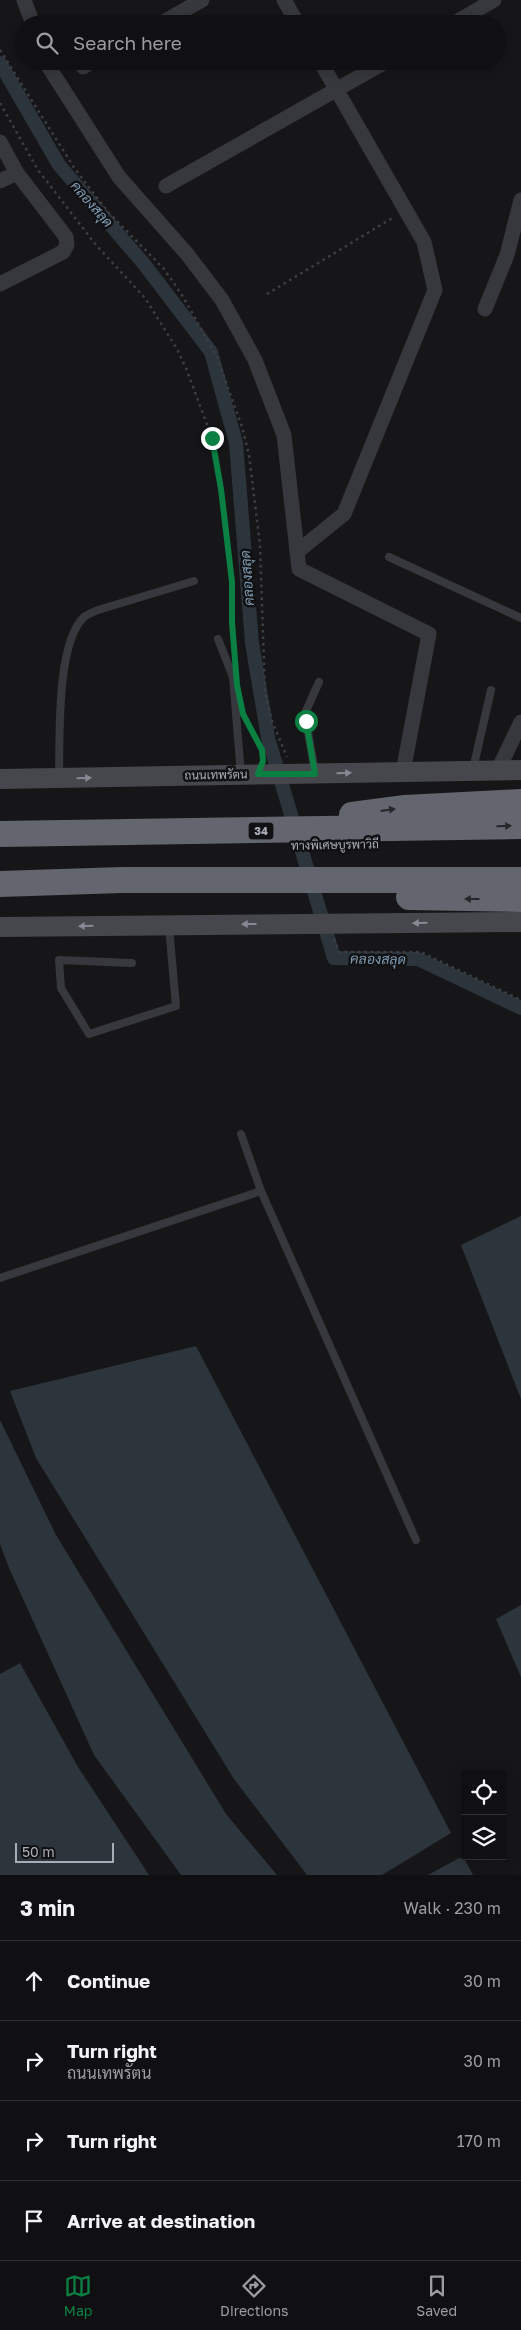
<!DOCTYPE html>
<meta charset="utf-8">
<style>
:root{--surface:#101012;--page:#19191b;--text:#f1f3f6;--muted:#9c9d9f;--line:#303032;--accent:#0b8043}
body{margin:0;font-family:"Golos Text",Sarabun,sans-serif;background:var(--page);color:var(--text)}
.controls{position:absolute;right:15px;bottom:15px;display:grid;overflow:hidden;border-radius:0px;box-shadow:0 2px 12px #0003}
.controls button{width:45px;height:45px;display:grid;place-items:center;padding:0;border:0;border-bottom:1px solid var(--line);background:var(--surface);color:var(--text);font:25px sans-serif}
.scale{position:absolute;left:15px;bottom:12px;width:99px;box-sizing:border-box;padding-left:5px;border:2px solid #a8adb8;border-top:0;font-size:14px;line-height:18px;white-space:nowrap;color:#a8adb8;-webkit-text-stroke:4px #111113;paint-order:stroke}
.stop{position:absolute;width:15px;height:15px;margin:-11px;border:4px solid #0b8043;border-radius:50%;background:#fff}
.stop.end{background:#0b8043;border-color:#fff;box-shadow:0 1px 5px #0008}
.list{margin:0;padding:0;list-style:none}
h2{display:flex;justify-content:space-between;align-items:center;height:65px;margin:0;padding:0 20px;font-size:21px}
h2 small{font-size:16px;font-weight:400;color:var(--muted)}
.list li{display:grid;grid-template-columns:32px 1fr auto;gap:15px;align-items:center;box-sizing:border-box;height:80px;padding:0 20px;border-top:1px solid var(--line)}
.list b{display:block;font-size:19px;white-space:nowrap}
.list p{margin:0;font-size:16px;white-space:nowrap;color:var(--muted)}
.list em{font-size:16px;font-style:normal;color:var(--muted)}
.icon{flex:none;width:28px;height:28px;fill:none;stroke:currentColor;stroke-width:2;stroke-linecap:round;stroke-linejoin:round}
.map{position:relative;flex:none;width:521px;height:1875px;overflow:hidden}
.search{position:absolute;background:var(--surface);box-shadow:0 2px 12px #0003;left:15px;right:15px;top:15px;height:55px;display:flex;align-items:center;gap:12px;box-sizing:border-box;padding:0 18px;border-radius:28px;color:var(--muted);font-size:19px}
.sheet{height:385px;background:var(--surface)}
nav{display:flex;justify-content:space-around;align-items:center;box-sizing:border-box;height:70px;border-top:1px solid var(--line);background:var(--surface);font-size:14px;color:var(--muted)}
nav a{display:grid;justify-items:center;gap:2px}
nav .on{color:var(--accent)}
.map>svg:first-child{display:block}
</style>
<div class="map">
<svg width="521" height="1875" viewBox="0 0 521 1875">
<rect width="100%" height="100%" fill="#161618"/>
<!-- water -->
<g fill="#2c353c">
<path d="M521,1216V1399L461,1245Z"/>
<path d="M196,1346L451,1833L382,1875H307L234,1779L36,1458L10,1391Z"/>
<path d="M0,1420L56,1535L226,1814L277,1875H181L94,1755L9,1568L0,1544Z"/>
<path d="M521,1605V1677L496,1619Z"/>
<path d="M20,1663L78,1767L149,1875H0V1674Z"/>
<path d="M463,1856L473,1875H428Z"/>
</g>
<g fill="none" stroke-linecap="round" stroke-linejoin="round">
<!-- canal -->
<path stroke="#2c353c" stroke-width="14" d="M0,63L59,165L144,264L211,352L236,443L252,643L268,738L334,958L418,959L521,1008"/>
<!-- path -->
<g stroke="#3d3f44" stroke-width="2.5" stroke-dasharray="2.5 4" stroke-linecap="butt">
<path d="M0,50L75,169L108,212L164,269L182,295L217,357L242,427L249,455L260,545L265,693L272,721L287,757"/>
<path d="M0,103L38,170L96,245L145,298L177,349L186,368L212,438L221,489L232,581L234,649"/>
<path d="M267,294L394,217"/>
<path d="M247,723L261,750L263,759"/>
<path d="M334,939L339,952H421L521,1000"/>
</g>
<!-- lane -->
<g stroke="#37383d" stroke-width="8">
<path d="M389,557L521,618"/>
<path d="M218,639L233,677L241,775"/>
<path d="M473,769L491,690"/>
<path d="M315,771L306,721V711L319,682"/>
<path d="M59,776C60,739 56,643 84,617C88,614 94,612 98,610L194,581"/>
<path d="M132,963L59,960L61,988L89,1034L176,1006L169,927"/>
<path d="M241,1134L261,1191"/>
<path d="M0,1278L261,1191L416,1540"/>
</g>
<!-- street -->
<g stroke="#37383d" stroke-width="15">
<path d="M24,0L33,24"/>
<path d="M284,0L298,24"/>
<path d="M160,24L202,0"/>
<path d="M453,24L494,0"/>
<path d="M45,61L119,177L187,254L222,300L255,360L284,435L299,569L429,634L403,772"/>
<path d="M83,67L93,61"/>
<path d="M0,142L17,173L66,237L67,245L63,252L0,284"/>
<path d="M0,181L17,173"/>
<path d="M166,186L387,61"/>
<path d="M485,309L507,255L521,200"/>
<path d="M297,552L344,514L435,290L424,242L320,61"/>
<path d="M498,770L521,722"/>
</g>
<!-- secondary -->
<g stroke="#45474d" stroke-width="20">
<path d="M0,779L521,770"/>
<path d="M0,927L521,922"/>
</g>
<!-- highway -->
<g stroke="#63666e" stroke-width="26">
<path d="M352,815L405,808L521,802"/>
<path d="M0,834L521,826"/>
<path d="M0,884L122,880H521"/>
<path d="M409,897L521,899"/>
</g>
</g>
<!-- one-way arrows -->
<defs><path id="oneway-solid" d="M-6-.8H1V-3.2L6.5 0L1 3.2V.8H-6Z" transform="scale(1.25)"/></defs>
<g fill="#858993">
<use href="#oneway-solid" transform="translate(344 773) rotate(-1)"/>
<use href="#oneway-solid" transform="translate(84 778) rotate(-1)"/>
<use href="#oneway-solid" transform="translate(420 923) rotate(179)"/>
<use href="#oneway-solid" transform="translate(249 924) rotate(179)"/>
<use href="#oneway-solid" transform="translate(86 926) rotate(179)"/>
</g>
<g fill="#26262a">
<use href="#oneway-solid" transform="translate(388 810) rotate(-8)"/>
<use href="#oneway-solid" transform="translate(504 826) rotate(-1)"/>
<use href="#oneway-solid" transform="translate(472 899) rotate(-180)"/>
</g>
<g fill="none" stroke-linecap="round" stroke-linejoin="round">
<!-- route -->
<path stroke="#0b8043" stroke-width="6" d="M212,438L221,489L232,582V622L237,685L243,714L262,750L263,761L258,774H315L306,721"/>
</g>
<g text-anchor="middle" stroke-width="5" stroke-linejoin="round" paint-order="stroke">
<!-- shield labels -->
<rect fill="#111113" stroke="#7b7e86" stroke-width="1" x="248.5" y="822.5" width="25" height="17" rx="4"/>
<g font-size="11" font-weight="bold" fill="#a8adb8">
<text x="261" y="835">34</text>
</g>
<!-- street labels -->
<g font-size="12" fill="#a8adb8" stroke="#111113">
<text transform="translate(216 775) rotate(-1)" y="4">ถนนเทพรัตน</text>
<text transform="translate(335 845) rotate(-1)" y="4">ทางพิเศษบูรพาวิถี</text>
</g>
<!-- water labels -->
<g font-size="14" font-style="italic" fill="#7f9bb3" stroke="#111113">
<text transform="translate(92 204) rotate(49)" y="5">คลองสลุด</text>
<text transform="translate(247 578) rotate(-94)" y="5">คลองสลุด</text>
<text transform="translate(378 959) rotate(1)" y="5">คลองสลุด</text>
</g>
</g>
</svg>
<div class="controls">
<button><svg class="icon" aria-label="locate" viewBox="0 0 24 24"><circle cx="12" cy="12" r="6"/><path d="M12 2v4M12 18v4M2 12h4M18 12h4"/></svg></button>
<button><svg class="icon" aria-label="layers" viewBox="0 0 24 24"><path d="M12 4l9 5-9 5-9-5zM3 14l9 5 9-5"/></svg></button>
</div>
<div class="scale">50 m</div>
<div class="stop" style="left:306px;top:721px"></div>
<div class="stop end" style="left:212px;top:438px"></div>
<div class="search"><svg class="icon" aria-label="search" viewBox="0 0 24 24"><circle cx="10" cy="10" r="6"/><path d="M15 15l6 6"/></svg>Search here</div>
</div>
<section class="sheet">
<h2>3 min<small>Walk · 230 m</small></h2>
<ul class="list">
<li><svg class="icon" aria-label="ahead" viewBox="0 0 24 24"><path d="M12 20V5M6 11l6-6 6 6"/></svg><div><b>Continue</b></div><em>30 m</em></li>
<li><svg class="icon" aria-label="right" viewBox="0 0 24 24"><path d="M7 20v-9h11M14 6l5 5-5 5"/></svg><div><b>Turn right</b><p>ถนนเทพรัตน</p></div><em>30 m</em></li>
<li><svg class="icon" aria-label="right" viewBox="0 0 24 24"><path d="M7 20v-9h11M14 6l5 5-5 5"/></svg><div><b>Turn right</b></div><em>170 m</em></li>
<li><svg class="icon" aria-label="arrive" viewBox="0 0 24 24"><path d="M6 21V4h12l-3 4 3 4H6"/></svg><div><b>Arrive at destination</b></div></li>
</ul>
</section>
<nav>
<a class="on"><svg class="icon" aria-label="map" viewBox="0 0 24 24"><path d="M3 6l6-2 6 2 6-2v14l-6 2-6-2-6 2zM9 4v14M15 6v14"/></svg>Map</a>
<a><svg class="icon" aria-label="directions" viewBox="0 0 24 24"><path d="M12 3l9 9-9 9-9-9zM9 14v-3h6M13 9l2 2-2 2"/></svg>Directions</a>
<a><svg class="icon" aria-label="saved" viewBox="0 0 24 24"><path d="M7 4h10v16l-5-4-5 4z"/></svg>Saved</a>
</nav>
